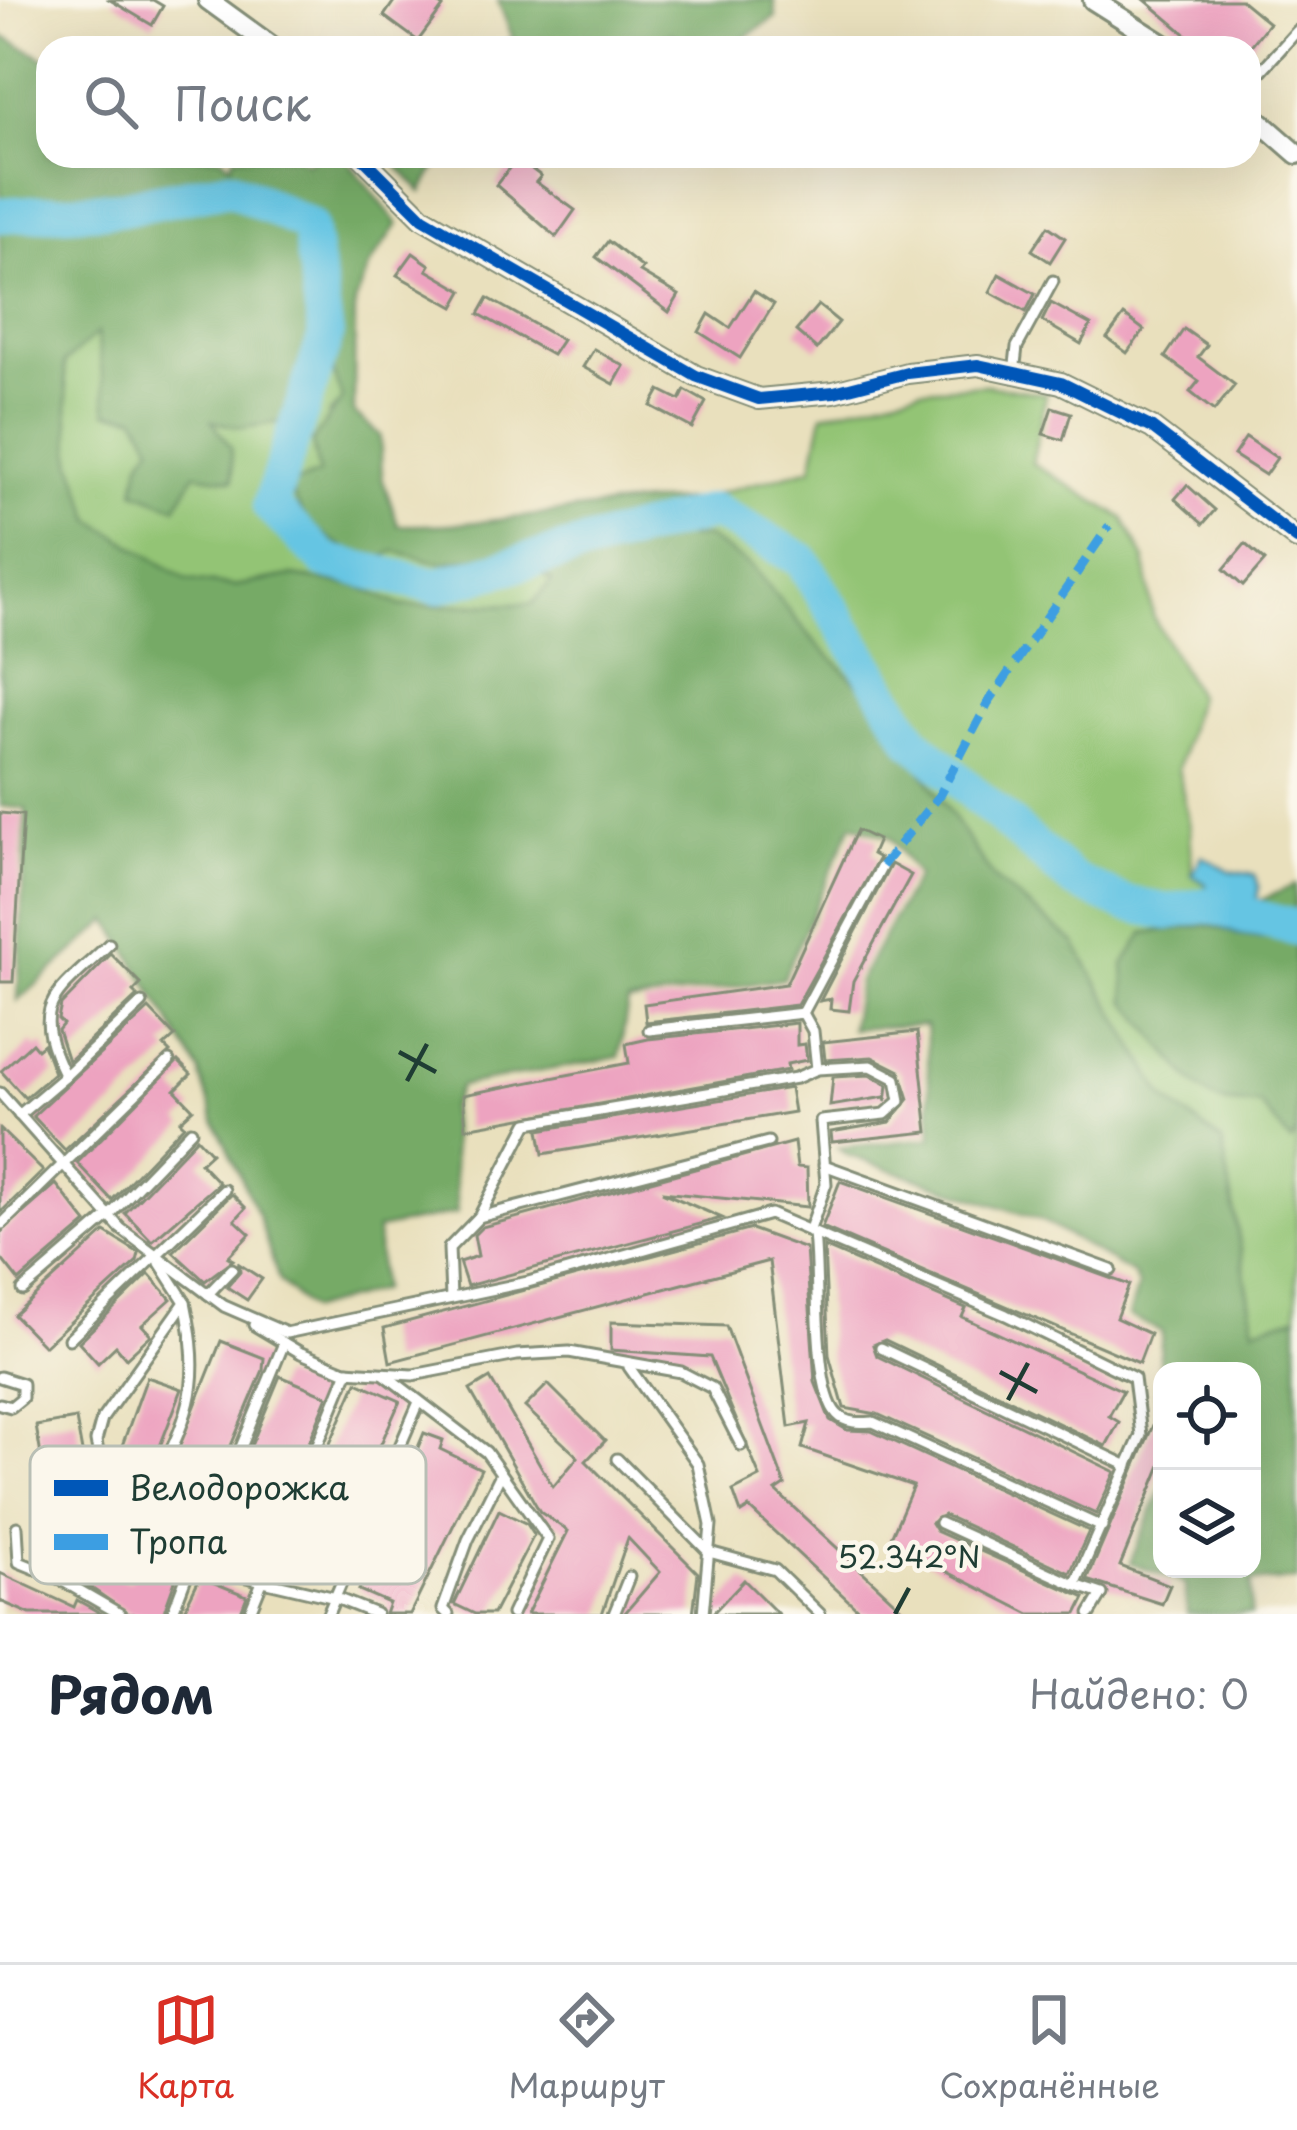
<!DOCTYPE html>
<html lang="ru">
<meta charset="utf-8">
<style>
:root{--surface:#fff;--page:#f6f6f7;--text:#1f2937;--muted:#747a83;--line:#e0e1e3;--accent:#d93025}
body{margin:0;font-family:"Playpen Sans",sans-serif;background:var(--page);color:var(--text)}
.controls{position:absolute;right:36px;bottom:36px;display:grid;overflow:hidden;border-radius:24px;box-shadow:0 12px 48px #0002}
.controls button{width:108px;height:108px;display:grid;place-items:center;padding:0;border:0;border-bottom:3px solid var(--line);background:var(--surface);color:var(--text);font:60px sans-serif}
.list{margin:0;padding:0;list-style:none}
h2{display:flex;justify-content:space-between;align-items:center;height:156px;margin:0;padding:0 48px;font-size:51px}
h2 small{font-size:39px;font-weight:400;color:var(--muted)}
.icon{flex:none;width:66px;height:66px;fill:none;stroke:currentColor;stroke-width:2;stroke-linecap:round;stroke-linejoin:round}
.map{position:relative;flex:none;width:1297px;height:1614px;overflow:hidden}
.search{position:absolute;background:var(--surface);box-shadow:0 12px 48px #0002;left:36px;right:36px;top:36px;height:132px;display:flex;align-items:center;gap:30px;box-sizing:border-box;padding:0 42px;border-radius:36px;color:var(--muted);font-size:45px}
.sheet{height:348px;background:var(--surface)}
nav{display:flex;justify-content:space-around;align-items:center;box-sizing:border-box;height:168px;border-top:3px solid var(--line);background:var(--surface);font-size:33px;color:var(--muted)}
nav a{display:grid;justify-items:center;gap:6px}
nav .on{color:var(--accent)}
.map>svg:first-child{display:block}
</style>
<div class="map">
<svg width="1297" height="1614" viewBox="0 0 1297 1614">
<rect width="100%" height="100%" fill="#fbf7ec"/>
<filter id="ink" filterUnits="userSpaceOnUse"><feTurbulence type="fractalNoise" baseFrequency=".00833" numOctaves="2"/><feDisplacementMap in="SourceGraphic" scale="24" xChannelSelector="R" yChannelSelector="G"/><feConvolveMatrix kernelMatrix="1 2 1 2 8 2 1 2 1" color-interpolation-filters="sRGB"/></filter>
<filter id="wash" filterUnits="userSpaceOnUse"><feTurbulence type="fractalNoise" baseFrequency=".004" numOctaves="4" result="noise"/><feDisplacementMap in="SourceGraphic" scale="48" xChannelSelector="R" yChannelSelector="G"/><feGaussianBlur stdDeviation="2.7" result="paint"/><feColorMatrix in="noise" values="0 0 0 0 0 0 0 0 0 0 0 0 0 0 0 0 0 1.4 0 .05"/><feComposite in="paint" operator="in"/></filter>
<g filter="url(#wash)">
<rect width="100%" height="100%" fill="#e9e0bd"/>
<!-- green -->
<g fill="#93c474" stroke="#598054" stroke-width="3">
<path d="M99,332L107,411L136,416C159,456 187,473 232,480L211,420L313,343L329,358L343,400L328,414L395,551L442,563L510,552L553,580L533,604L401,606L358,586L292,576L235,586L187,580L92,520L72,460L64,363Z"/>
<path d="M987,385L1046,394L1032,463L1123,518L1145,560L1153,617L1197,696L1178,769L1190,827L1192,875L1206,884L1208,912L1221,929L1208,925L1126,1001L1157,1031L1173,1060L1260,1104L1290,1141L1297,1132V1316L1255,1329L1222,1142L1164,1098L1074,942L995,880L873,698L688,539L693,500L812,468L823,414L921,389Z"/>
</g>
<!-- forest -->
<g fill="#76aa66" stroke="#4a744d" stroke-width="3" fill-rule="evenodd">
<path d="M498,0H774L776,17L729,48H689L672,33L635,48H494L513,39Z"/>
<path d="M0,35L48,60V156H221L230,165L234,156H296L307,163L317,156H344L398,224L370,265L355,303L354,413L380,435L382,477L398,525C498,528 593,501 693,500L689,538L705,536L752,567L816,643L873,698L995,880L1074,942L1164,1098L1222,1142L1254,1328L1297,1316V1580L1251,1582V1614H1187L1185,1584L1130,1563L1162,1488V1569H1252V1371H1162V1399L1157,1395L1162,1332L1129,1316L1138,1286L1133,1274L1041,1220L847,1155L839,1148L932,1138L926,1025L851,1029L859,981L917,876L890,837L852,824L783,979L628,1003L619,1057L460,1086L450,1109L457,1213L377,1229L381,1290L310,1310L279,1281L258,1215L214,1119L199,1070L109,920L18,1001L26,809L0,806ZM97,333L107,412L136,416L152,445L140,462L135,491L176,507L195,474L233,480L231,448L212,421L242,428L281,422L313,343L329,358L342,399L312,442L319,474L290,485C300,528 336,544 374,562L395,551L442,563L510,552L552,581L532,604L401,606L358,586L292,576L235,586L187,580L92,520L72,460L64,363Z"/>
<path d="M388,156H442L422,192Z"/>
<path d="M1295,885L1297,1132L1291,1142L1260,1104C1248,1103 1232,1105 1221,1101C1190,1093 1151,1026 1126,1001L1124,964L1144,933L1208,925L1253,937L1259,901Z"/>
</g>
<!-- water -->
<path fill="#65c5e3" stroke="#42818c" stroke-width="3" d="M1202,856L1230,871L1255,875L1259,887L1253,919L1292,921L1296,933C1256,944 1199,938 1206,884L1192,875Z"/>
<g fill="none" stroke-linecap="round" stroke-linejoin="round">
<!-- river -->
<path stroke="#65c5e3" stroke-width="36" d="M0,215L122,208L230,187L309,226L326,335L270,506L326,561L436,586L714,511L802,560L914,741L1074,881L1124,903L1168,912L1207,905L1297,928"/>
</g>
<g id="blocks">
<!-- building -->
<g fill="#eda3c0">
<path d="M110,0H153L163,6L152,25Z"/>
<path d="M395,0H434L443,7L418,41L384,16Z"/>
<path d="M1145,0H1241L1269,23L1249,48H1202Z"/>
<path d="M517,158L541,176L536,182L575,210L556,237L496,185Z"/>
<path d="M1048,226L1065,238L1050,262L1032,250Z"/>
<path d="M608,241L643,268L640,272L679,295L669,312L596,257Z"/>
<path d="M413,253L430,265L427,270L463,291L454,307L397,275Z"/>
<path d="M999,274L1035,294L1026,312L990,292Z"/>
<path d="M754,291L774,304L740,358L699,332L709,314L730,328Z"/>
<path d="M488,298L562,340L552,355L479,314Z"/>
<path d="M1051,303L1091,325L1081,344L1042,321Z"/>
<path d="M818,305L839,322L817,349L796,331Z"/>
<path d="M1124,315L1144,330L1127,353L1107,338Z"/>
<path d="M1184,329L1207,345L1198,357L1235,385L1214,411L1190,392L1199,381L1165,357Z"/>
<path d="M594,349L624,366L614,384L583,367Z"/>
<path d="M660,390L680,400L685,390L706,402L692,428L651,406Z"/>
<path d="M1052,407L1071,413L1063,440L1043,434Z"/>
<path d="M1246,437L1277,458L1265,475L1234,455Z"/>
<path d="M1187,485L1215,510L1203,524L1175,499Z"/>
<path d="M1245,544L1265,561L1243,586L1224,569Z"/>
<path d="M0,813L23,815L13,982H0Z"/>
<path d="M857,830L878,840L872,854L879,858L797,1005L646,1022L644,1004L786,984Z"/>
<path d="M891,864L911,875L853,981L849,1011L830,1009L831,999L820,1001Z"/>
<path d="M111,954L141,984L133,992L137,996L68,1061L58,1030L63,1024L58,1019L61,1005Z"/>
<path d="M149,1009L175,1036L164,1046L170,1052L65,1150L33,1116Z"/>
<path d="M797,1023V1045L805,1044L807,1060L787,1064L788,1070L466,1128L463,1095L629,1063L626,1044L648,1039Z"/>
<path d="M917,1032L928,1132L832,1142L831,1132L890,1122L909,1099L900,1071L872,1057L825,1060L823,1042Z"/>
<path d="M32,1043L37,1049L43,1044L54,1073L25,1098L1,1071Z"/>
<path d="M178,1061L191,1074L175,1090L193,1109L180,1121L184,1125L112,1200L77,1163Z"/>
<path d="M869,1075L888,1085L886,1101L885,1097L830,1106L833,1077Z"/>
<path d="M790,1088L794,1112L543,1154L539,1130Z"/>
<path d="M0,1129L43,1171L0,1213Z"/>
<path d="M197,1138L211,1153L200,1163L219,1183L152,1241L125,1213Z"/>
<path d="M794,1142L797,1167L807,1168L808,1207L662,1192L722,1218L467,1286L459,1262L478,1256L474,1235L482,1227Z"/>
<path d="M840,1181L1129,1285L1116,1318L1150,1334L1139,1363L822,1227Z"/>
<path d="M56,1184L87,1223L19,1281L0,1257V1233Z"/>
<path d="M232,1194L246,1208L235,1220L250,1234L228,1257L233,1260L205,1281L173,1252Z"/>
<path d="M751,1229L806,1249L815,1382L830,1420L847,1430L871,1431L1089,1531L1070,1573L944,1515L931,1523L936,1531L1085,1598L1077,1614H1030L889,1542L913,1486L802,1448L809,1423L789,1427L769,1261L390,1362L384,1328Z"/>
<path d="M105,1232L139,1253L137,1261L44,1346L14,1315Z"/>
<path d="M824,1247L966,1308L962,1317L1123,1391L1109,1416L1119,1422L1106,1446L885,1340L873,1345L877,1356L1115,1472L1096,1514L877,1414L844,1408L829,1355Z"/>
<path d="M239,1264L262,1279L247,1300L227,1287L240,1272Z"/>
<path d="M149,1274L171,1299L142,1325L151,1335L126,1358L116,1346L98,1363L79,1342Z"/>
<path d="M611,1322L726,1326L785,1485L776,1491L908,1614H863L749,1508L741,1513L733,1491L760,1477L710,1357L611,1350Z"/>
<path d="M221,1341L264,1358L263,1370L194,1533L151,1516Z"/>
<path d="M280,1376L328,1396L269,1540L275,1552L285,1546L357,1382L400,1401L321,1578L216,1530Z"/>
<path d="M147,1377L182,1389L142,1493L113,1483L111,1476Z"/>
<path d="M490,1378L553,1487L578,1457L525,1407L548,1384L605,1441L586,1461L698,1573L693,1614H624L660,1572L628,1538L602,1614H527L568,1531L540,1512L470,1390Z"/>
<path d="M1162,1404V1463L1120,1566L1170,1585L1162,1604L1087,1580Z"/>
<path d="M76,1419L93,1512L52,1520L36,1426Z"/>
<path d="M424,1433L443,1440L440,1449L481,1469L410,1614H385L389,1603L359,1590Z"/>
<path d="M499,1510L527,1524L534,1535L493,1614H475L454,1604Z"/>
<path d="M161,1567L178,1572L163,1614H129L84,1583L87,1577L107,1572L129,1581L133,1572Z"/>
<path d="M0,1573L74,1607L77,1600L102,1614H30L0,1601Z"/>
<path d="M200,1577L247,1596L240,1614H182Z"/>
<path d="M744,1580L778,1614H712Z"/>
</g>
</g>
</g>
<g filter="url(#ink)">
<use href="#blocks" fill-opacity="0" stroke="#848e78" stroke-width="3"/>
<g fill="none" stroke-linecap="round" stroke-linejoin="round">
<!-- lane casing -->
<g stroke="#848e78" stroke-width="15">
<g id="lane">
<path d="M1249,84L1297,31"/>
<path d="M1014,373L1017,347L1053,281"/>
<path d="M803,1013L882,866"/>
<path d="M65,1076L142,1003"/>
<path d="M0,1093L120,1228L224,1306L286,1333L528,1282L770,1214L1006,1315L1134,1378L1141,1435L1075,1585L940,1523"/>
<path d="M19,1115L65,1076C28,1001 56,996 109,944"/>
<path d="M824,1165L1111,1270"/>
<path d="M479,1217L528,1123L796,1078L817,1069L813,1031L803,1013L649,1030"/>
<path d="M2,1224L169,1061"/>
<path d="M809,1232L826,1184L821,1121L885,1114L900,1101L896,1079L871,1066L817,1069"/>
<path d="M814,1234C819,1272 813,1389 837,1414C846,1424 861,1423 873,1422L1102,1527"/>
<path d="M23,1290L109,1216L191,1131"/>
<path d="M208,1294L232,1269"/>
<path d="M451,1298L449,1248L479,1217L768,1142"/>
<path d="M254,1325L301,1353L345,1371L413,1375L517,1355L569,1352L681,1372L712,1388L741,1445"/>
<path d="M69,1339L224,1190"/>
<path d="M881,1348L1128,1466"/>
<path d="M629,1367L698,1464L711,1525L703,1614"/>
<path d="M384,1374L486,1452L548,1539L512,1614"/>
<path d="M0,1377L22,1384V1398L11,1407L0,1404"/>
<path d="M617,1459L709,1552L775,1570L820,1614"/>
<path d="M150,1496C187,1415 204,1393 185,1302"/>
<path d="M110,1518L96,1441L102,1419L185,1302L160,1263"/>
<path d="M209,1525L284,1343"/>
<path d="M17,1527L19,1562L56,1577L107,1561L165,1558L336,1598L376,1614"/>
<path d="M277,1543L348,1371"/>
<path d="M56,1577L120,1614"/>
<path d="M1075,1585L1102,1594L1090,1614"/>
<path d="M172,1614L191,1564"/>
<path d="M249,1614L262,1582"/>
<path d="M328,1614L419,1402"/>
<path d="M448,1614L443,1609L468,1540L501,1474"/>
<path d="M614,1614L629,1577"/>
</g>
</g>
<!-- street casing -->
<g stroke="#848e78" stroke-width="24">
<g id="street">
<path d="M208,0L274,48"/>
<path d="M1093,0L1169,48"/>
<path d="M1249,112L1297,154"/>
<path d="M361,156L423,218L696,376L759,399L834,392L907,373L978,365L1061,383L1152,428L1297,539"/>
</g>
</g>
<!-- lane -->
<use href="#lane" stroke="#fff" stroke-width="9"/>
<!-- street -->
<use href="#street" stroke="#fff" stroke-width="18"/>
<!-- quiet -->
<path stroke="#3c9ee2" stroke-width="9" stroke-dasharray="18 9" stroke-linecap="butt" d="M882,866L940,794L988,703L1109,526"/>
<!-- cycleway casing -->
<g stroke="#fbf7ec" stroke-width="20">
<path id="cycleway" d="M361,156L423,218L696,376L759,399L834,392L907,373L978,365L1061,383L1152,428L1297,539"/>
</g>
<!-- cycleway -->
<use href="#cycleway" stroke="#0057b8" stroke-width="12"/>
</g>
</g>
<!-- ticks -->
<path fill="none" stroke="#1f3d34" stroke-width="4.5" d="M399,1052L436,1072M407,1081L427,1044M1000,1372L1037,1392M1008,1400L1028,1363M895,1614L909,1588"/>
<!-- legend -->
<rect x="30" y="1446" width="396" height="138" rx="18" fill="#fbf7ec" stroke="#b9bfb5" stroke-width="3"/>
<rect x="54" y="1480" width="54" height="16" fill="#0057b8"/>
<rect x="54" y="1534" width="54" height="16" fill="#3c9ee2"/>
<g font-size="33" fill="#1f3d34">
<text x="129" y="1500">Велодорожка</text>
<text x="129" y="1554">Тропа</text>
</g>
<g font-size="30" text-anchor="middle" fill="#1f3d34" stroke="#fbf7ec" stroke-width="9" stroke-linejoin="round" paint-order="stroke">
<text x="909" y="1568">52.342°N</text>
</g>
</svg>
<div class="controls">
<button><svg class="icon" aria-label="locate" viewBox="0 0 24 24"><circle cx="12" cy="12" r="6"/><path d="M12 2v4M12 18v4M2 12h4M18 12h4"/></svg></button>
<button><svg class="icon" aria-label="layers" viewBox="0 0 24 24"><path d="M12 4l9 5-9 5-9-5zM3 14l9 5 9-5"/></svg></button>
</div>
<div class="search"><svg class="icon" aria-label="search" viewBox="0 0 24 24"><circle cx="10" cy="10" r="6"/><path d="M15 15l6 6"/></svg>Поиск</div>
</div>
<section class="sheet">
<h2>Рядом<small>Найдено: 0</small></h2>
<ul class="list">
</ul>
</section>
<nav>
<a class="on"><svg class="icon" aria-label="map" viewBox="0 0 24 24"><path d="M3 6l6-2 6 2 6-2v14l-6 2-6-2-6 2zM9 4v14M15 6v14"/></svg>Карта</a>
<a><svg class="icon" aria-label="directions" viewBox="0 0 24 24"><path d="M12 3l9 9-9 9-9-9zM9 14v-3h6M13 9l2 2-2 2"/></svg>Маршрут</a>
<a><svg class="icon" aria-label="saved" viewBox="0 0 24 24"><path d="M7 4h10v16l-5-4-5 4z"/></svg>Сохранённые</a>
</nav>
